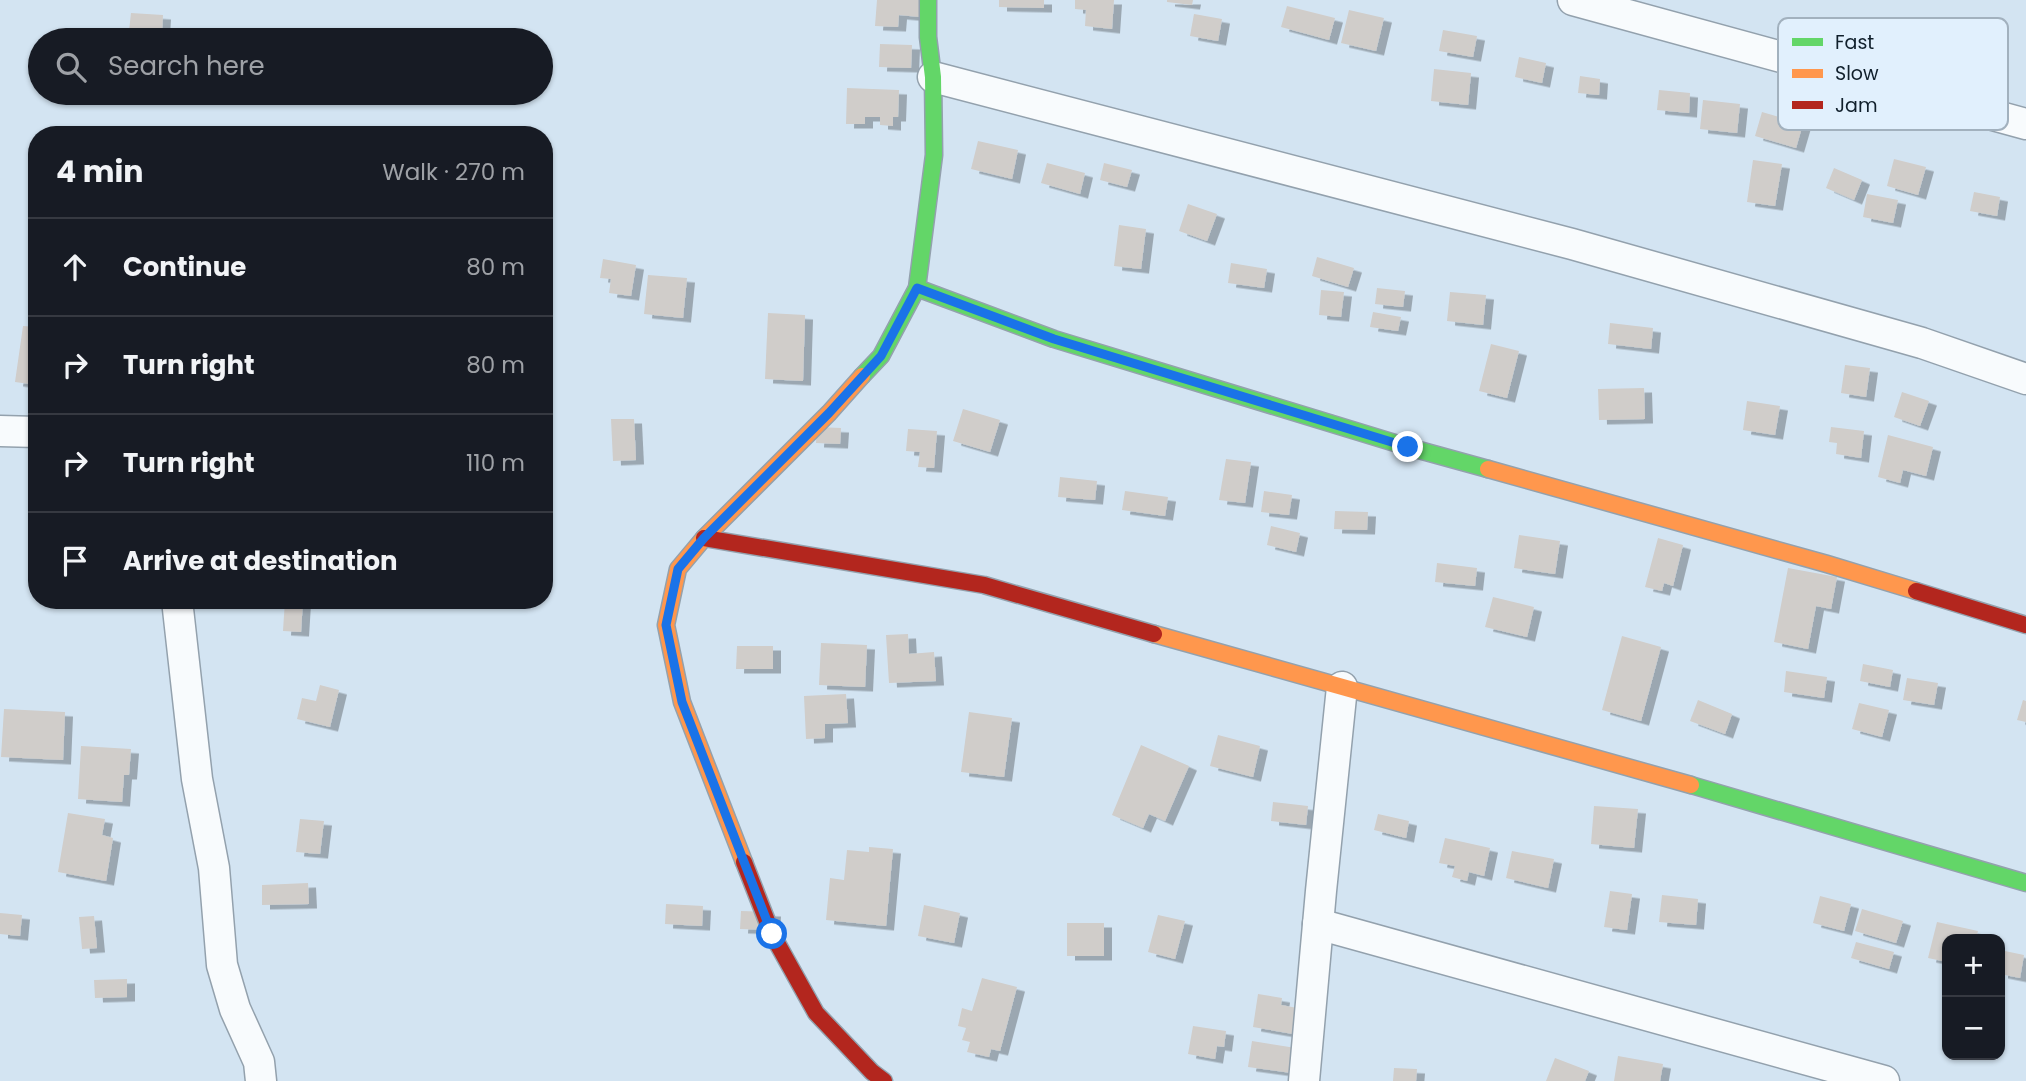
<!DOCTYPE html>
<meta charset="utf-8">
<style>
:root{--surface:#171b24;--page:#242831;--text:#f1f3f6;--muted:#9ea1a6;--line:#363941}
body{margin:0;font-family:Poppins,sans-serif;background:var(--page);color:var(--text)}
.controls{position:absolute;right:21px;bottom:21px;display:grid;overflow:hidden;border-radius:14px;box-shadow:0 2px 5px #0004}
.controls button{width:63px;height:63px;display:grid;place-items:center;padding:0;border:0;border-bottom:2px solid var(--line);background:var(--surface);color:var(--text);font:35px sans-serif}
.stop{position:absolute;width:21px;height:21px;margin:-16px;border:5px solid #1a73e8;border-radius:50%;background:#fff}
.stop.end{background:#1a73e8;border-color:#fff;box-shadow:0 2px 7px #0008}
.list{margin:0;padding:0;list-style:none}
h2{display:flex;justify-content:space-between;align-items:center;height:91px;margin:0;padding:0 28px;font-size:30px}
h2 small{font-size:23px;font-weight:400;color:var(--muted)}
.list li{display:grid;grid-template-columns:46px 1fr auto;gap:21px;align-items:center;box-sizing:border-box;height:98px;padding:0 28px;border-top:2px solid var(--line)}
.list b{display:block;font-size:26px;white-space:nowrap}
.list em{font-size:23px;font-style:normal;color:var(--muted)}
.icon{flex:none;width:38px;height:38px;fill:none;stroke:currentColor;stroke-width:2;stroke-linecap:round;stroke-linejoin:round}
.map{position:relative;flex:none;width:2026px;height:1081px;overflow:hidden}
.search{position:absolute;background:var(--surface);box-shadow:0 2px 5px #0004;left:28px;top:28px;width:525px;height:77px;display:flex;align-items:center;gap:18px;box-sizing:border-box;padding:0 24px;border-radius:38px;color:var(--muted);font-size:26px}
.panel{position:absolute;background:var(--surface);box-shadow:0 2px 5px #0004;left:28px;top:126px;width:525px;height:483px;border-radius:28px}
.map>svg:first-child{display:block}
</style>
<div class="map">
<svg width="2026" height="1081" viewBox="0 0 2026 1081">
<defs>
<filter id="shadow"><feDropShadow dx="8" dy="4.5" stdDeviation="0" flood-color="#0004"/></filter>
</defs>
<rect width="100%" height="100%" fill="#d3e4f2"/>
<!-- building -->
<g fill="#d0cdca" filter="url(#shadow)">
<path d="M877,0H921L920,17L899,15L898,27L875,26Z"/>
<path d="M999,0H1044V8L999,7Z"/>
<path d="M1075,0H1114L1112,29L1085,26L1086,10L1075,9Z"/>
<path d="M1167,0H1193L1192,5L1167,2Z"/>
<path d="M1287,6L1335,18L1329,40L1281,27Z"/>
<path d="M1349,10L1384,18L1376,51L1341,43Z"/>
<path d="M131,13L163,15L162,32L129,31Z"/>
<path d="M1194,14L1222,19L1218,41L1190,36Z"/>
<path d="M1443,30L1477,36L1473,57L1439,51Z"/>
<path d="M880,44L912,45L911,68L879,67Z"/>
<path d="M1519,57L1546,63L1542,83L1515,77Z"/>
<path d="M1434,69L1471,73L1468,105L1431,101Z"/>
<path d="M1580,76L1600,79L1599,95L1578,93Z"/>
<path d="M847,88L899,90L898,117H893V126L880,125V117H865V124H846Z"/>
<path d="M1659,90L1690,93L1689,113L1657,110Z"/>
<path d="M1703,100L1740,104L1737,133L1700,129Z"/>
<path d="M1762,112L1803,124L1796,148L1755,136Z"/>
<path d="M978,141L1018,150L1012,179L971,169Z"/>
<path d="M1894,159L1926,167L1918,195L1887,186Z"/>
<path d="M1753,160L1782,164L1775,206L1747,202Z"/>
<path d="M1047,163L1085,173L1080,194L1041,183Z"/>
<path d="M1104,163L1132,170L1127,187L1100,180Z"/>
<path d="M1834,168L1862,180L1854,200L1826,188Z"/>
<path d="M1974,192L2000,197L1997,216L1970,211Z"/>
<path d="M1867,194L1898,200L1893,223L1863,217Z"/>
<path d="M1188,204L1217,214L1207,241L1179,231Z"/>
<path d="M1119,225L1146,229L1141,269L1114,266Z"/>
<path d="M1317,257L1354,268L1348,287L1312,276Z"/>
<path d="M603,259L636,265L631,296L609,293L611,279L600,278Z"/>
<path d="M1231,263L1267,269L1264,288L1228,283Z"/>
<path d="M648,275L687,278L683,318L644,314Z"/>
<path d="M1377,288L1405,291L1403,307L1375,304Z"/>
<path d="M1321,290L1344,292L1341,317L1319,315Z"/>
<path d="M1450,292L1486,295L1483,325L1447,321Z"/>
<path d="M1373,312L1401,317L1398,331L1370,327Z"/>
<path d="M768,313L805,315L803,381L765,379Z"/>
<path d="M1610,323L1653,328L1651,349L1608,344Z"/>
<path d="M23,326L37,327V385L15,382Z"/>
<path d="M1491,344L1519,351L1507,398L1479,391Z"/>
<path d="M1845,365L1870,368L1866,397L1841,393Z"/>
<path d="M1644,388L1645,419L1599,420L1598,389Z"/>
<path d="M1902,392L1929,401L1920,426L1894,417Z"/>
<path d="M1747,401L1780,406L1775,435L1743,430Z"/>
<path d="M963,409L1000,420L990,452L953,441Z"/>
<path d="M611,419H634L636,460L613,461Z"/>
<path d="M817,427L841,428L840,444L816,443Z"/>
<path d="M1831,427L1864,431L1861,458L1836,454L1837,443L1829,442Z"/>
<path d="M908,429L937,431L934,468L918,467L920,452L906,451Z"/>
<path d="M1888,435L1933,447L1926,476L1903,470L1900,483L1878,477Z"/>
<path d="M1226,459L1251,462L1245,503L1219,500Z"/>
<path d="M1060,477L1097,481L1095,500L1058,497Z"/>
<path d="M1125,491L1168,497L1165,516L1122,510Z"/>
<path d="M1264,491L1292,495L1289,515L1261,512Z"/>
<path d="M1335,511L1368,512L1367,530L1334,529Z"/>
<path d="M1271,526L1300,533L1296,552L1267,545Z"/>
<path d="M1519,535L1560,541L1555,574L1514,568Z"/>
<path d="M1658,538L1683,545L1673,586L1664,583L1662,591L1645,587Z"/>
<path d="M1437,563L1477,568L1475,586L1435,582Z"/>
<path d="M1788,568L1837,577L1831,609L1816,606L1808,649L1774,642Z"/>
<path d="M1493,597L1534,607L1527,637L1485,627Z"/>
<path d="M285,600H303L301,632L283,631Z"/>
<path d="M908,634L909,654L934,652L936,681L889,683L886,635Z"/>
<path d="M1622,636L1661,647L1641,721L1602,710Z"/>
<path d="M821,643L867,645L865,687L819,685Z"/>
<path d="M737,646H773V669H736Z"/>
<path d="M1863,664L1893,670L1890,687L1860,681Z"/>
<path d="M1786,671L1827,677L1824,698L1784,692Z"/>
<path d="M1907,678L1938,683L1934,705L1903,700Z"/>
<path d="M320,685L339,690L330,727L297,719L302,698L316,701Z"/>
<path d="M846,694L848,723L825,724V738L806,739L804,696Z"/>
<path d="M1698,700L1732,714L1725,734L1690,721Z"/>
<path d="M2023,700L2026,701V722L2017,720Z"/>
<path d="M1859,703L1889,710L1882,737L1852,729Z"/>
<path d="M4,709L65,712L63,760L1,757Z"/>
<path d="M969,712L1012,718L1004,777L961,772Z"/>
<path d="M1218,735L1260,746L1253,777L1210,766Z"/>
<path d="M1141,745L1189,766L1165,821L1149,814L1143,828L1112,815Z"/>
<path d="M81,746L131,749L129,775H124L122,802L78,799Z"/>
<path d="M1273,802L1308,806L1306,825L1271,821Z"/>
<path d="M1594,806L1638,809L1634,848L1591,844Z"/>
<path d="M68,813L105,819L102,835L113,838L106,881L58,872Z"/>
<path d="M1378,814L1409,821L1406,838L1374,830Z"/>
<path d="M300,819L324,821L320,854L296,852Z"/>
<path d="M1445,838L1490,848L1484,876L1469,872L1467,881L1452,877L1455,866L1439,863Z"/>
<path d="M869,847L893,849L886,926L826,920L830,878L844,880L847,850L869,852Z"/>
<path d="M1512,851L1554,859L1548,888L1506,878Z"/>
<path d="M308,883L309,904L262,905V885Z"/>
<path d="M1610,891L1632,894L1627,930L1604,927Z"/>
<path d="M1662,895L1698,899L1696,925L1659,922Z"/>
<path d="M1820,896L1851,904L1844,931L1813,923Z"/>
<path d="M666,904L703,906L702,926L665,924Z"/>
<path d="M924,905L960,913L954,943L918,936Z"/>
<path d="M1862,909L1903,921L1896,943L1855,931Z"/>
<path d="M741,911L773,912L772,930L740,929Z"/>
<path d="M0,913L22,915L20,936L0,934Z"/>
<path d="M1158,915L1185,921L1175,959L1148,952Z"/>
<path d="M94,916L97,948L82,949L79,917Z"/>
<path d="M1937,922L1978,931L1976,939H1947V962L1928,958Z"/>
<rect x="1067" y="923" width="37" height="33"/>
<path d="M1856,942L1894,952L1889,969L1851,958Z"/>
<path d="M2000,950L2024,955L2020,978L2000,974Z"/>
<path d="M982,978L1017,987L1000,1051L991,1049L989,1057L967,1052L970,1042L962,1040L966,1028L958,1026L962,1008L972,1011Z"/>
<path d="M127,979V997L95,998L94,980Z"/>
<path d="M1258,994L1282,998L1281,1005L1303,1009L1299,1035L1253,1027Z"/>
<path d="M1193,1026L1226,1031L1224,1047L1217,1046L1215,1059L1188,1054Z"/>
<path d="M1252,1041L1302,1049L1299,1074L1248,1067Z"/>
<path d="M1618,1056L1663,1064L1660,1081H1614Z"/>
<path d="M1555,1058L1589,1071L1585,1081H1546Z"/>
<path d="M1394,1068L1417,1069L1416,1081H1393Z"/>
</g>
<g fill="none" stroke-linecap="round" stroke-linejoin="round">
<!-- street casing -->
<g stroke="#93a1ad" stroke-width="33">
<g id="street">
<path d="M1573,0L2026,124"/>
<path d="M933,77L1572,244L1922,343L2026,379"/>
<path d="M0,431L37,432"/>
<path d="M177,600L197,779L214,868L222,965L235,1009L259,1062L261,1081"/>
<path d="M1318,924L1884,1081"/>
<path d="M1304,1081L1321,891L1342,687"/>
</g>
</g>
<!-- fast casing -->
<g stroke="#93a1ad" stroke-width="19">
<g id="fast">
<path d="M917,288L1054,339L1408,447L1488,469"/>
<path d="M862,376L881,356L917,288L934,155L933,77L928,37V0"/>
<path d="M1691,785L2026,883"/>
</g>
</g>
<!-- slow casing -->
<g stroke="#93a1ad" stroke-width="19">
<g id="slow">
<path d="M1488,469L1827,564L1916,591"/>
<path d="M1154,634L1691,785"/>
<path d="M744,862L682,702L666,625L678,569L704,538L829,413L862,376"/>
</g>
</g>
<!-- jam casing -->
<g stroke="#93a1ad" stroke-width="19">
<g id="jam">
<path d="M704,538L984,585L1154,634"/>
<path d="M1916,591L2026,625"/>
<path d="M744,862L772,934L816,1013L872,1072L884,1081"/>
</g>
</g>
<!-- street -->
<use href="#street" stroke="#f8fbfd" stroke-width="30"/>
<!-- fast -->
<use href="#fast" stroke="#63d668" stroke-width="16"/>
<!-- slow -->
<use href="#slow" stroke="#ff974d" stroke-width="16"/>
<!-- jam -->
<use href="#jam" stroke="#b3261e" stroke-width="16"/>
</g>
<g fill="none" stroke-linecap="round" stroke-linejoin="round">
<!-- route -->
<path stroke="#1a73e8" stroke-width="9" d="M772,934L682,702L666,625L678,569L704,538L829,413L881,356L917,288L1054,339L1408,447"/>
</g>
<!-- legend -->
<rect x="1778" y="18" width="230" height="112" rx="10" fill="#e1f0fd" stroke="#a2b1be" stroke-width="2"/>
<rect x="1792" y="38" width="31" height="8" fill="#63d668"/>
<rect x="1792" y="69" width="31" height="9" fill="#ff974d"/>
<rect x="1792" y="101" width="31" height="8" fill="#b3261e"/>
<g font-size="19" fill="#101f2b">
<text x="1835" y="49">Fast</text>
<text x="1835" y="80">Slow</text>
<text x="1835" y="112">Jam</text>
</g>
</svg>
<div class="controls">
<button>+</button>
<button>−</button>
</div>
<div class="stop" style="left:772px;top:934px"></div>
<div class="stop end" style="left:1408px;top:447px"></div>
<div class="search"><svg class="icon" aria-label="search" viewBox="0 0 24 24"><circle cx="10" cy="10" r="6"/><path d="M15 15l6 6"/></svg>Search here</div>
<section class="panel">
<h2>4 min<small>Walk · 270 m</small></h2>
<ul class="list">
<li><svg class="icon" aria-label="ahead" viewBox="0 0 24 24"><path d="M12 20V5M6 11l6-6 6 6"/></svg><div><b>Continue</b></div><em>80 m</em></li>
<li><svg class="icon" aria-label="right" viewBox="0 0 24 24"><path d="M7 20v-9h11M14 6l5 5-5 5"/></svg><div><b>Turn right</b></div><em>80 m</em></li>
<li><svg class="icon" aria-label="right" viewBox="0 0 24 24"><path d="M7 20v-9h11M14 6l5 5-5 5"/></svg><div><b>Turn right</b></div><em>110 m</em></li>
<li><svg class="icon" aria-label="arrive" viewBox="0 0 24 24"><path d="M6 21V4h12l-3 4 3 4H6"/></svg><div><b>Arrive at destination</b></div></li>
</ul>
</section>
</div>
